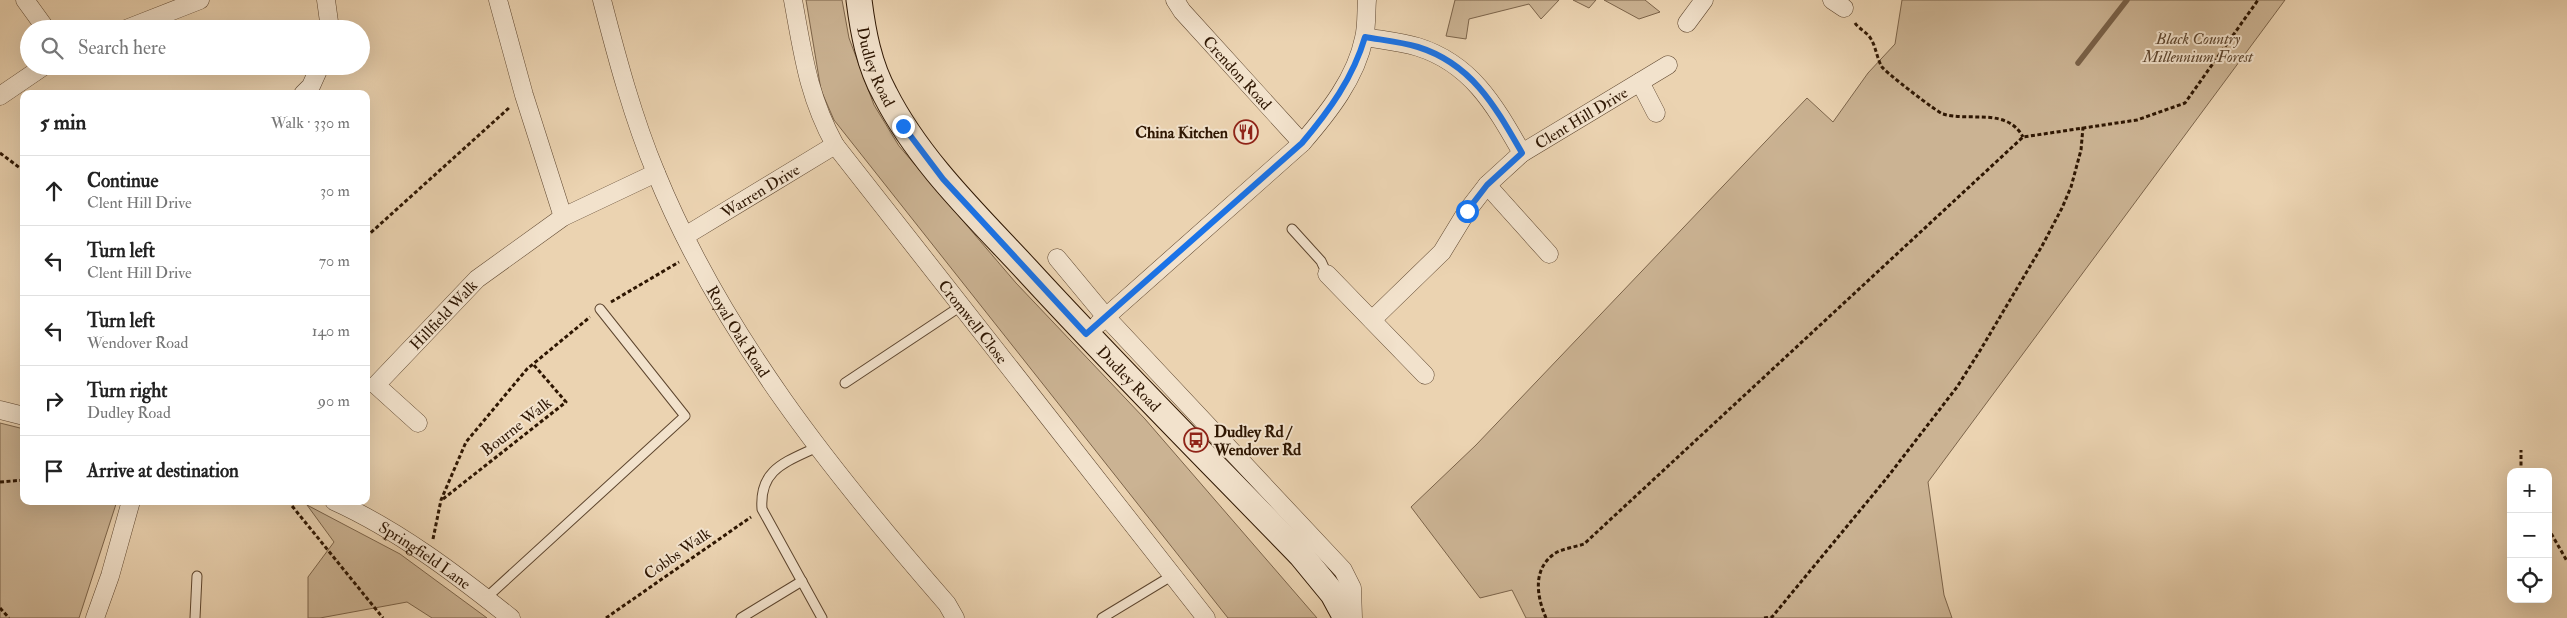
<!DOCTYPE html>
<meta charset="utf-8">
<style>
:root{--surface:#fff;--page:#f2f2f2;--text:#222;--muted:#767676;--line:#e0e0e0}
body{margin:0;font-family:"IM FELL Double Pica",serif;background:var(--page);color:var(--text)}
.controls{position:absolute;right:15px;bottom:15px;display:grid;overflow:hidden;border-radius:10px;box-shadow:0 5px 20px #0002}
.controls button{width:45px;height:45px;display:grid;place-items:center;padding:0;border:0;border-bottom:1px solid var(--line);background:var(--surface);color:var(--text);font:25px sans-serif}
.stop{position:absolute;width:15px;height:15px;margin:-11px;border:4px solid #1a73e8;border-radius:50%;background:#fff}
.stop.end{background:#1a73e8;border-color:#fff;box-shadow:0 1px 5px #0008}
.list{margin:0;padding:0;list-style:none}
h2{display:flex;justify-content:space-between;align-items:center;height:65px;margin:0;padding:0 20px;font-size:21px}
h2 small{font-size:16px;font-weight:400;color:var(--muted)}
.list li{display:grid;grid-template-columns:32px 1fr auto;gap:15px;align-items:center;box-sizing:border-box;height:70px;padding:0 20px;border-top:1px solid var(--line)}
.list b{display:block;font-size:19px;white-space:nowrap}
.list p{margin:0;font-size:16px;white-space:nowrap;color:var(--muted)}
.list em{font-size:16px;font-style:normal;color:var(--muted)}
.icon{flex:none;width:28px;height:28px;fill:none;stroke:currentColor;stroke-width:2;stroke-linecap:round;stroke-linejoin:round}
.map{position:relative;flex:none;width:2567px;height:618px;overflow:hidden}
.search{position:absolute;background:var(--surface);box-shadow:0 5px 20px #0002;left:20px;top:20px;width:350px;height:55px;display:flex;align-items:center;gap:12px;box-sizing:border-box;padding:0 18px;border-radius:28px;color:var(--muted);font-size:19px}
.panel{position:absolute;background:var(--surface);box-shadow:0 5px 20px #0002;left:20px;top:90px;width:350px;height:415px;border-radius:10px}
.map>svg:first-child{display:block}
</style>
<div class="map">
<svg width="2567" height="618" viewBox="0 0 2567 618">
<rect width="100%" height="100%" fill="#ebd3b1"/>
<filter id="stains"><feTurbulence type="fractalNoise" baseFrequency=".004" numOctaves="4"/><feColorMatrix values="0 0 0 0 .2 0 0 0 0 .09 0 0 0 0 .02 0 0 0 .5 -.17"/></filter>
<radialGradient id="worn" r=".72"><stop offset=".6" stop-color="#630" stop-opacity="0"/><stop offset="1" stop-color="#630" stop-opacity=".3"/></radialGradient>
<!-- green -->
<g fill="#cbb393" stroke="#7c644a">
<path d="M806,0H842L849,38L874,105L899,146L1016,283L1145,419L1317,618H1228L834,120L821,90Z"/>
<path d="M1455,0H1559L1541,19L1529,4L1469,19L1466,39L1446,36Z"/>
<path d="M1573,0H1596L1589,8Z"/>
<path d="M1604,0H1645L1660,12L1639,19Z"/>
<path d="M1902,0H2285L1928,482L1944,595L1952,618H1526L1512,590L1480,598L1411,507L1476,445L1807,98L1833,122L1868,73L1895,44Z"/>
<path d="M0,423L24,429V501H117L79,618H0Z"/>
<path d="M307,505L400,554L487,618H432L407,602L320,618H308V577L334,542Z"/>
</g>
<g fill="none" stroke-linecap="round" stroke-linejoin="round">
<!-- stream -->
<path stroke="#796148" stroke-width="5.5" d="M2078,63L2127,0"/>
<!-- service casing -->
<g stroke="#5d452e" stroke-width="11">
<g id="service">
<path d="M1292,229L1321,261L1327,274"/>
<path d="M845,383L961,306"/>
<path d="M817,447C786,462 759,469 762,509L822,618"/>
<path d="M486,598L685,416L600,309"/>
<path d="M195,618L197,576"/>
<path d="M741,618L802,581"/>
<path d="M1102,618L1173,575"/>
</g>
</g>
<!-- minor casing -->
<g stroke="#5d452e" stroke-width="19">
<g id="minor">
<path d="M25,0L46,29"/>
<path d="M326,0L330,29"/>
<path d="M498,0L524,95L563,217"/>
<path id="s1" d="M602,0C617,58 633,118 656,173C722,335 833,473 947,604L955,618"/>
<path id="s2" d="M793,0C803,54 808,96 835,145L1206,618"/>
<path id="s3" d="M1175,0L1182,11L1302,143"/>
<path d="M1832,0L1844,8"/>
<path d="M1687,23L1704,0"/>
<path d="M126,29L200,0"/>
<path d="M1365,37C1382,40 1401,42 1418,47C1472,64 1495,106 1522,153L1487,185L1467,211L1442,252L1372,320"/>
<path d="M1640,82L1656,113"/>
<path d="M303,94L311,86L320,66"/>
<path d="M0,96L44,66"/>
<path id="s4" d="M1522,153L1668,65"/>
<path d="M1487,185L1549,254"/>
<path id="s5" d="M685,236L835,145"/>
<path d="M1057,258L1106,317L1343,570L1352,588L1353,618"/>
<path d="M1327,274L1425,375"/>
<path d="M1098,324L1302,143C1328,113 1356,78 1364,38C1367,26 1366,12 1367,0"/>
<path d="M0,410L24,416"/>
<path id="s6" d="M418,423L376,385L477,279L563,217L656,173"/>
<path id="s7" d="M334,501C398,530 456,574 511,618"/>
<path d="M95,618L110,576L131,501"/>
</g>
</g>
<!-- secondary casing -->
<g stroke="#2e1602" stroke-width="27">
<g id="secondary">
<path id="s8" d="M859,0C863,32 869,65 885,94C919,161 976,215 1027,270C1116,367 1209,460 1301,555L1333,594L1346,618"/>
</g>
</g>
<!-- path -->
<g stroke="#2e1602" stroke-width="3" stroke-dasharray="4 2.5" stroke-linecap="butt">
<path d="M1855,23C1859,29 1867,32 1871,39C1876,47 1877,59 1882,67C1884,71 1938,113 1943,114C1969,122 2007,107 2023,137"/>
<path d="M0,153L24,171"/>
<path d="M366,237L510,107"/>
<path d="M611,302L679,262"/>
<path d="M2521,472V450"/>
<path d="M0,482L24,480"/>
<path d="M443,499L566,402L533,364"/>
<path d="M288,501L383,618"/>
<path d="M2548,528L2567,561"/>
<path d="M433,539L441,500L466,442L527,369L590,317"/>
<path d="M0,608L9,618"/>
<path d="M606,618L751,517"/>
<path d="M1546,618C1537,597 1532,570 1554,554C1561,549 1575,547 1584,544L2023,137L2137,120L2185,103L2258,0"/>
<path d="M1764,618L1772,617L1886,479L1957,387L1981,349L2042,246L2062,208L2071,187L2081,150L2083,127"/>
</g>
<!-- service -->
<use href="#service" stroke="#f2e2cc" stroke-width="9"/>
<!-- minor -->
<use href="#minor" stroke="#f2e2cc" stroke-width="18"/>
<!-- secondary -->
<use href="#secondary" stroke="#f2e2cc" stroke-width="25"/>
</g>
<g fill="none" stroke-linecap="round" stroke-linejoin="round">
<!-- route -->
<path stroke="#1a73e8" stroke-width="6" d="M903,126L943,179L1086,334L1302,143C1329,111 1353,78 1365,37C1382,40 1401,42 1418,47C1472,64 1495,106 1522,153L1487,185L1467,211"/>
</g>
<!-- icons -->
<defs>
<g id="restaurant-ring" transform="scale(1.25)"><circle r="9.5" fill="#f2e2cc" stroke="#8f2418" stroke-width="1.5"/><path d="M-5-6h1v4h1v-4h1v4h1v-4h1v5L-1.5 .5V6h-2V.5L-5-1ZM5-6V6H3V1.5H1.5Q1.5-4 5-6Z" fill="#8f2418"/></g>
<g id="bus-ring" transform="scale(1.25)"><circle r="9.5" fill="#f2e2cc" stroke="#8f2418" stroke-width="1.5"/><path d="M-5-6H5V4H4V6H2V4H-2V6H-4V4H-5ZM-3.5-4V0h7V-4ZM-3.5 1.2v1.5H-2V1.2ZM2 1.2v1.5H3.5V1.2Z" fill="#8f2418"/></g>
</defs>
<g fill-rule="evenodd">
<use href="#restaurant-ring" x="1246" y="132"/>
<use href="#bus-ring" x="1196" y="440"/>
</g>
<g text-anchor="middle" stroke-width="4" stroke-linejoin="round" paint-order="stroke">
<!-- park labels -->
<g font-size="16" font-style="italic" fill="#5d452e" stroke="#f2e2cc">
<text x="2198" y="44">Black Country<tspan x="2198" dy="18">Millennium Forest</tspan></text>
</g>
<!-- street labels -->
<g font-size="16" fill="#2e1602" stroke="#f2e2cc">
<text dy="6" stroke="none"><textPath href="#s8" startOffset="69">Dudley Road</textPath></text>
<text dy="6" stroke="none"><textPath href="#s3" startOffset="96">Crendon Road</textPath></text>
<text dy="6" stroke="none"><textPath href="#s4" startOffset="69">Clent Hill Drive</textPath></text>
<text dy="6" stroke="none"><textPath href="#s5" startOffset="88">Warren Drive</textPath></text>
<text dy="6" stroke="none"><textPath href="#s6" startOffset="154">Hillfield Walk</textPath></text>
<text dy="6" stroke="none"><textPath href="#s2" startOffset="376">Cromwell Close</textPath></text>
<text dy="6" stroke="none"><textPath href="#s1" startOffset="360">Royal Oak Road</textPath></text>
<text dy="6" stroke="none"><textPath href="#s8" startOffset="474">Dudley Road</textPath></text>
<text transform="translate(516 426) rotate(-38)" y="6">Bourne Walk</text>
<text transform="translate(677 553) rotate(-35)" y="6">Cobbs Walk</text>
<text dy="6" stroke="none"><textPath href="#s7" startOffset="106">Springfield Lane</textPath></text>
</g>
<!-- poi labels -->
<g font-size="16" font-weight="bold" fill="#2e1602" stroke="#f2e2cc" text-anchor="end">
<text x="1228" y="138">China Kitchen</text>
<text x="1214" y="437" text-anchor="start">Dudley Rd /<tspan x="1214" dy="18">Wendover Rd</tspan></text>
</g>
</g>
<rect width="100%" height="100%" filter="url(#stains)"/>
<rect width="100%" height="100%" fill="url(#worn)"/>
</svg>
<div class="controls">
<button>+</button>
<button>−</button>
<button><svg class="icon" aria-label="locate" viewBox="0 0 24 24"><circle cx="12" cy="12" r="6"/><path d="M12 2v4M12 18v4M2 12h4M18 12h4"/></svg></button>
</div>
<div class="stop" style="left:1467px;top:211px"></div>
<div class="stop end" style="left:903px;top:126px"></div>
<div class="search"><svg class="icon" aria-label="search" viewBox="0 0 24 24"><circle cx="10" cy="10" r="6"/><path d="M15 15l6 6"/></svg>Search here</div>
<section class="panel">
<h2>5 min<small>Walk · 330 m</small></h2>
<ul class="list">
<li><svg class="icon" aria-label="ahead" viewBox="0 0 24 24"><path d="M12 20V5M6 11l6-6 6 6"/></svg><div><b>Continue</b><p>Clent Hill Drive</p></div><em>30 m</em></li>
<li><svg class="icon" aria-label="left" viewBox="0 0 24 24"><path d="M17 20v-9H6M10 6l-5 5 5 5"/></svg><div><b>Turn left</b><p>Clent Hill Drive</p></div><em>70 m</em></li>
<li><svg class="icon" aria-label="left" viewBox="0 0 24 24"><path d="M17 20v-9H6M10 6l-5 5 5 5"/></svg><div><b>Turn left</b><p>Wendover Road</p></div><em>140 m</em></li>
<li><svg class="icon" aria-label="right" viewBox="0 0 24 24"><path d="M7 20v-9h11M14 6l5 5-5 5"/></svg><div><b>Turn right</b><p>Dudley Road</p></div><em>90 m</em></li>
<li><svg class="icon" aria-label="arrive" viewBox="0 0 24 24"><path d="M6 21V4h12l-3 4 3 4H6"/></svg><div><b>Arrive at destination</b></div></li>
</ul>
</section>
</div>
